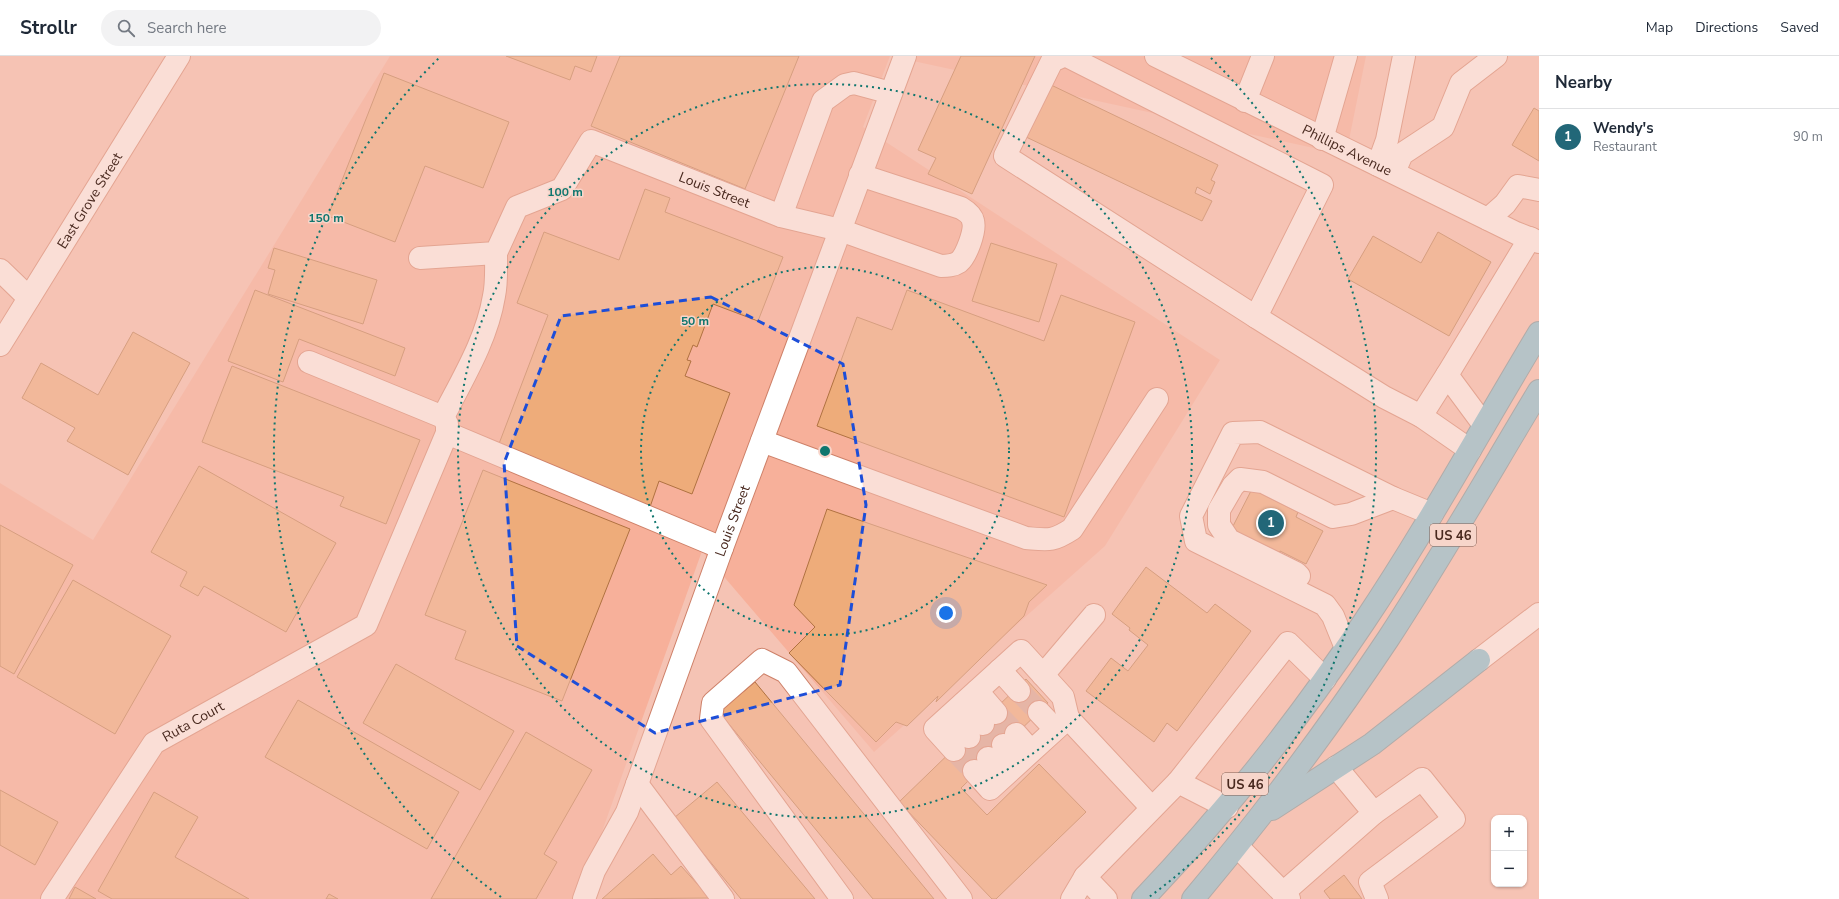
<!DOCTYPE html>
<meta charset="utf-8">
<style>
:root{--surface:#fff;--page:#f2f2f3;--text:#1f2937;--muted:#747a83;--line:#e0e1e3;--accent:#226778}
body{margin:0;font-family:"Nunito Sans",sans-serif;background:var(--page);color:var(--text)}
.controls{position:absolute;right:12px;bottom:12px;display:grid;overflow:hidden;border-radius:8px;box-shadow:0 1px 3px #0004}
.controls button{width:36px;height:36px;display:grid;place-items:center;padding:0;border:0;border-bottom:1px solid var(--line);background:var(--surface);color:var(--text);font:20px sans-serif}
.you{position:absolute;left:946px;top:557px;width:14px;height:14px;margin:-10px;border:3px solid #fff;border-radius:50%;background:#1a73e8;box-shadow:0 0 0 6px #1a73e833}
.badge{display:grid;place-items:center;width:26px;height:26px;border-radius:50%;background:var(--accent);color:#fff;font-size:13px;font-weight:700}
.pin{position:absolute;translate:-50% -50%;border:2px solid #fff;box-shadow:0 1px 4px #0006}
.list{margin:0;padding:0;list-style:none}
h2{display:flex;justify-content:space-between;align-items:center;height:52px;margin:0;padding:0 16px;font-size:17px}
h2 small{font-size:13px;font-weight:400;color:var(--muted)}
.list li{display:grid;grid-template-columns:26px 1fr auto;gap:12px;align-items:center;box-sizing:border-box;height:56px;padding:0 16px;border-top:1px solid var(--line)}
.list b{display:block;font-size:15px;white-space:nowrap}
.list p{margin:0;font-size:13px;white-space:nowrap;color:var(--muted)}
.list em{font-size:13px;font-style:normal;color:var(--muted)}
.icon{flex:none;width:22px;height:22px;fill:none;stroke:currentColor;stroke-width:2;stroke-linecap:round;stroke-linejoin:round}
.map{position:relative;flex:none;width:1539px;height:843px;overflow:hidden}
header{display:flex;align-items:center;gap:24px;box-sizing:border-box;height:56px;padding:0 20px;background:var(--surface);border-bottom:1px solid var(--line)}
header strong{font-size:19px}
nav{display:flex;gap:22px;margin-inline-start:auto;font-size:14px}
.search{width:280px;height:36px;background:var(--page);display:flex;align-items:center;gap:10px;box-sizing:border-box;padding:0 14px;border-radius:22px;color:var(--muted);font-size:15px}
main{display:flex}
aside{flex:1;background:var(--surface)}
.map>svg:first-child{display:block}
</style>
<header>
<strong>Strollr</strong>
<div class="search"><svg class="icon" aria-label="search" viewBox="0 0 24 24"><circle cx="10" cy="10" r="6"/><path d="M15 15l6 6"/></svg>Search here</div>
<nav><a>Map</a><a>Directions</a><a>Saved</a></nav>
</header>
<main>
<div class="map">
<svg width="1539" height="843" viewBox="0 0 1539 843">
<rect width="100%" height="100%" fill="#f5c3b4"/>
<!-- built -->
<path fill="#f7b09a" d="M390,0H1366L1346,99L890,0L863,71L1220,304L1105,490L874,696L702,495L578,843H0V427L93,484Z"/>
<!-- building -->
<g fill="#eeac7a" stroke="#b07241">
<path d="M506,0H597L591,16L575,10L570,24Z"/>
<path d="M620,0H799L745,133L591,70Z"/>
<path d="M961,0H1035L972,138L928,118L936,102L918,94Z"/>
<path d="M384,17L509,66L483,132L425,110L395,186L328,160Z"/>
<path d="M1049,28L1218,109L1211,124L1215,126L1210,138L1197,131L1195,137L1212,145L1202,165L1024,80Z"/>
<path d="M1534,52L1539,55V105L1512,89Z"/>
<path d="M645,133L670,142L665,156L783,201L758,265L713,248L697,291L693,289L687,304L691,305L685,320L730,337L692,438L659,425L650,451L497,393L548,259L517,247L544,176L619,204Z"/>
<path d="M1438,176L1491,206L1449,280L1348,223L1373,180L1421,207Z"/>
<path d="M991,187L1057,208L1039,266L972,245Z"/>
<path d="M274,192L377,224L363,268L268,238L275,214L268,212Z"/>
<path d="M255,234L405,292L395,320L299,283L283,326L228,305Z"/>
<path d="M907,234L1044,285L1061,239L1135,266L1064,461L817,370L857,261L892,274Z"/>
<path d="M133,276L190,307L128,419L67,385L75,372L22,342L41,307L98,339Z"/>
<path d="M232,310L420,384L386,468L340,450L344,441L202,386Z"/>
<path d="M199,410L336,487L286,576L204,530L198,540L180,530L187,516L151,496Z"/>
<path d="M483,414L630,473L562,645L455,603L466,575L425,559Z"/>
<path d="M1252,433L1298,456L1296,461L1323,475L1306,508L1280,495L1277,500L1231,474Z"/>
<path d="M827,453L1047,529L1029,546L1024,560L936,646L938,640L907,670L896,666L876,686L789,597L815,571L794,549Z"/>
<path d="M0,469L73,509L14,618L0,610Z"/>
<path d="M1146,511L1207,557L1215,548L1251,575L1177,675L1167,667L1154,686L1086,635L1111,602L1128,615L1148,589L1129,574L1130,572L1112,558Z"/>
<path d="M73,524L171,580L115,678L17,621Z"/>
<path d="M396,608L514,675L480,734L363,667Z"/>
<path d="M1026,623L1048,647L961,732L987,759L1039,708L1086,756L996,843H992L899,746Z"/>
<path d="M755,626L934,843H873L719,656Z"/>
<path d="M298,644L459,736L427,793L265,701Z"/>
<path d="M526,676L592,714L544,798L557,806L536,843H431Z"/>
<path d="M717,726L815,843H741L674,762Z"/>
<path d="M0,734L58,766L35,809L0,789Z"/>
<path d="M154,736L198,761L175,801L249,843H112L98,835Z"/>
<path d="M653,798L671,819L681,810L710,842L602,843Z"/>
<path d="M1344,819L1362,843H1330L1324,835Z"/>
<path d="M75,831L96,843H69Z"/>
<path d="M329,838L338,843H326Z"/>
</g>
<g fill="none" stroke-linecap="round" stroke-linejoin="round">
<!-- minor-tunnel -->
<g stroke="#d3a496" stroke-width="22" stroke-dasharray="22 11" stroke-linecap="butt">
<path d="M1019,635L1039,656"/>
<path d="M996,657L1016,678"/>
<path d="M983,668L1003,689"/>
<path d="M969,681L988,702"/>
<path d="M954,694L974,715"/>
</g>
<!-- minor casing -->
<g stroke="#ce8169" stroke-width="24">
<g id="minor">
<path d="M1063,0L1052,5L1005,100L1256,261"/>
<path d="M1067,0L1322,129L1256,261L1384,341L1421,360L1470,394"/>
<path id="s1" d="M1156,0L1516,177L1539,186"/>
<path d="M1245,45L1263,0"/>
<path d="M1322,83L1346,0"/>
<path d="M1378,109L1387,84L1404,0"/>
<path d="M1394,116L1402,98L1443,71L1461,27L1496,0"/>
<path d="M781,160L823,45L845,29L854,27L891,37"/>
<path d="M1488,163L1505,148L1518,130L1539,134"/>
<path id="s2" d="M420,202L496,197L517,151L562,133L591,85L781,160L840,174L941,210C947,210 953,210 959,206C966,200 976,175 973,165C972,159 966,155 961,152L860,119"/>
<path d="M0,214L29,242"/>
<path id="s3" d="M0,289L179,0"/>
<path d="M1421,360L1447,319"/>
<path d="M443,361C463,322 487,283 494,240C497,226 496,211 496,197"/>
<path d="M1484,369L1447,319L1530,182"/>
<path d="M447,377L722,492"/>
<path d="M762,385L1026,482C1048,484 1052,486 1072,473L1157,343"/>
<path d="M1299,520L1296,517L1229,484L1219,469V454L1233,430L1240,423L1263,426L1333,461L1351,458L1393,442"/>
<path d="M1346,592L1333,560L1325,549L1196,485L1191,460L1233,377L1260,376L1393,442L1432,458"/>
<path d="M1479,604L1539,558"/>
<path d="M1000,614L1019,635"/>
<path d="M1043,619L1094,559"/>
<path d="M977,635L996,657"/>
<path d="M964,647L983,668"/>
<path d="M1039,656L1055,673"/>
<path d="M950,660L969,681"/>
<path d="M1068,662L1152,752"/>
<path d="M1016,678L1031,695"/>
<path d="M1003,689L1018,706"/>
<path d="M954,694L935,673L1021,595L1063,641L1068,662L990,733L974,715"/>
<path d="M988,702L1004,719"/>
<path d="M1178,726L1288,587L1325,623"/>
<path d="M637,728L723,843"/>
<path d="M1374,757L1422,723L1454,763L1370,826L1377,843"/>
<path d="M1237,790L1289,843"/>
<path d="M1283,837L1374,757L1336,711"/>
<path id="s4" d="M52,843L154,687L366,569L447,377V368L443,361L309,306"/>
<path id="s5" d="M584,843L594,815L627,756L722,492L905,0"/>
<path d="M842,843L711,663L713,647L762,604L786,616L961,843"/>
<path d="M1072,843L1085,821"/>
<path d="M1106,843L1085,821L1178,726L1227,751"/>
</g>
</g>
<!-- highway casing -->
<g stroke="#5e8e9a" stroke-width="24">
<g id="highway">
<path d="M1272,753L1372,688L1479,604"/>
<path d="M1143,843C1225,757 1298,665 1364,566C1427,472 1481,373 1539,277"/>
<path d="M1193,843C1263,760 1328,673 1388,583C1441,502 1489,418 1539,335"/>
</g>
</g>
<!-- minor -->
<use href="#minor" stroke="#fff" stroke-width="22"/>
<!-- highway -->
<use href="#highway" stroke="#69c4dd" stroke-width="22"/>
</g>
<!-- marked area -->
<path d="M0 0H1539V843H0ZM711,241L843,308L866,449L840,629L655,677L517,590L504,407L561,260Z" fill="#f5c3b4" fill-opacity=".55" fill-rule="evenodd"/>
<path fill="none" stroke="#1d4ed8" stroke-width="3" stroke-dasharray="8 5" stroke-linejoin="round" d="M711,241L843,308L866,449L840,629L655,677L517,590L504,407L561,260Z"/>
<!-- distance rings -->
<g fill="none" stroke="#0f766e" stroke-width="2" stroke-dasharray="2 4">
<circle cx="825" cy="395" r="184"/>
<circle cx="825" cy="395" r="367"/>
<path d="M501 841A551 551 0 0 1 439 2M1211 2A551 551 0 0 1 1149 841"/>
</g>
<g text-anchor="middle" stroke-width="3" stroke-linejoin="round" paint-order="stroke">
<!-- shield labels -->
<g fill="#f7d5ca" stroke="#7d5d52" stroke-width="1">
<rect x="1430" y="468" width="46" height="22" rx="3"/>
<rect x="1222" y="717" width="46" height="22" rx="3"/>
</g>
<g font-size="13" font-weight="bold" fill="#49291f">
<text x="1453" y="484">US 46</text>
<text x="1245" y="733">US 46</text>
</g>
<!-- street labels -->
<g font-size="14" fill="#49291f" stroke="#f7d5ca">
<text dy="5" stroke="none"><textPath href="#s1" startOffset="213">Phillips Avenue</textPath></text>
<text dy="5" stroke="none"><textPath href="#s2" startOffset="364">Louis Street</textPath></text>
<text dy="5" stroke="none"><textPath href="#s3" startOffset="170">East Grove Street</textPath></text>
<text dy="5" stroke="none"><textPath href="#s5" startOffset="407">Louis Street</textPath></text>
<text dy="5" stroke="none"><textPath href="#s4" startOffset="231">Ruta Court</textPath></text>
</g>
</g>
<circle cx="825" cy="395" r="6" fill="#0f766e" stroke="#f7d5ca" stroke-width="2"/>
<g font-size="12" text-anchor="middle" font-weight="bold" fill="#0f766e" stroke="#f7d5ca" stroke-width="3" stroke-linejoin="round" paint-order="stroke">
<text x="565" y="140">100 m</text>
<text x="326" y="166">150 m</text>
<text x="695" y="269">50 m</text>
</g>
</svg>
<div class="controls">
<button>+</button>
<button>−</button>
</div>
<div class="you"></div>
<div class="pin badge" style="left:1271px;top:467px">1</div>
</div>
<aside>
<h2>Nearby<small></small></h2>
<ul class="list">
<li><span class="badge">1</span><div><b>Wendy's</b><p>Restaurant</p></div><em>90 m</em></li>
</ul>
</aside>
</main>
